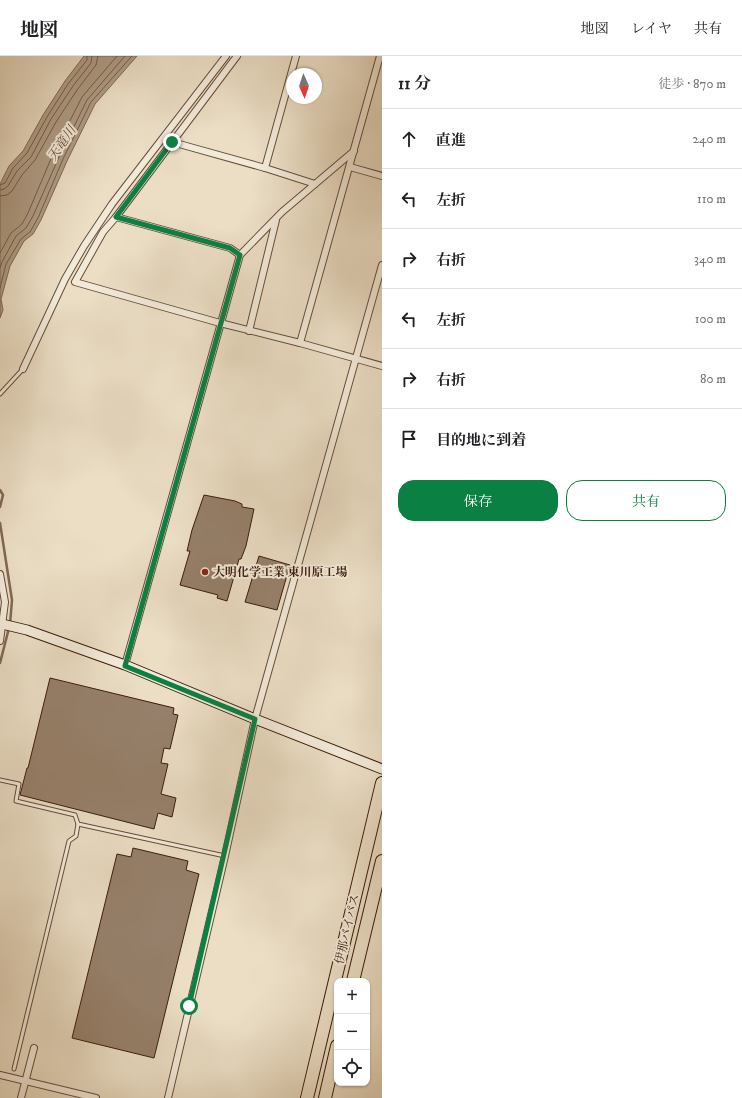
<!DOCTYPE html>
<html lang="ja">
<meta charset="utf-8">
<style>
:root{--surface:#fff;--page:#f2f2f2;--text:#202124;--muted:#757577;--line:#e0e0e0;--accent:#0b8043}
body{margin:0;font-family:"IM FELL DW Pica","Noto Serif JP",serif;background:var(--page);color:var(--text)}
.controls{position:absolute;right:12px;bottom:12px;display:grid;overflow:hidden;border-radius:8px;box-shadow:0 1px 3px #0004}
.controls button{width:36px;height:36px;display:grid;place-items:center;padding:0;border:0;border-bottom:1px solid var(--line);background:var(--surface);color:var(--text);font:20px sans-serif}
.compass{position:absolute;left:286px;top:12px;width:36px;height:36px;border-radius:50%;background:var(--surface);box-shadow:0 1px 3px #0004;rotate:177deg}
.stop{position:absolute;width:12px;height:12px;margin:-9px;border:3px solid #0b8043;border-radius:50%;background:#fff}
.stop.end{background:#0b8043;border-color:#fff;box-shadow:0 1px 4px #0008}
.list{margin:0;padding:0;list-style:none}
h2{display:flex;justify-content:space-between;align-items:center;height:52px;margin:0;padding:0 16px;font-size:17px}
h2 small{font-size:13px;font-weight:400;color:var(--muted)}
.list li{display:grid;grid-template-columns:26px 1fr auto;gap:12px;align-items:center;box-sizing:border-box;height:60px;padding:0 16px;border-top:1px solid var(--line)}
.list b{display:block;font-size:15px;white-space:nowrap}
.list em{font-size:13px;font-style:normal;color:var(--muted)}
.actions{display:flex;gap:8px;padding:12px 16px}
.actions a{flex:1;padding:9px 0;border:1px solid var(--accent);border-radius:16px;text-align:center;font-size:14px;color:var(--accent)}
.actions .main{background:var(--accent);color:#fff}
.icon{flex:none;width:22px;height:22px;fill:none;stroke:currentColor;stroke-width:2;stroke-linecap:round;stroke-linejoin:round}
.map{position:relative;flex:none;width:382px;height:1042px;overflow:hidden}
header{display:flex;align-items:center;gap:24px;box-sizing:border-box;height:56px;padding:0 20px;background:var(--surface);border-bottom:1px solid var(--line)}
header strong{font-size:19px}
nav{display:flex;gap:22px;margin-inline-start:auto;font-size:14px}
main{display:flex}
aside{flex:1;background:var(--surface)}
.map>svg:first-child{display:block}
</style>
<header>
<strong>地図</strong>
<nav><a>地図</a><a>レイヤ</a><a>共有</a></nav>
</header>
<main>
<div class="map">
<svg width="382" height="1042" viewBox="0 0 382 1042">
<rect width="100%" height="100%" fill="#ebdec5"/>
<filter id="stains"><feTurbulence type="fractalNoise" baseFrequency=".005" numOctaves="4"/><feColorMatrix values="0 0 0 0 .2 0 0 0 0 .09 0 0 0 0 .02 0 0 0 .5 -.17"/></filter>
<radialGradient id="worn" r=".72"><stop offset=".6" stop-color="#630" stop-opacity="0"/><stop offset="1" stop-color="#630" stop-opacity=".3"/></radialGradient>
<!-- water -->
<path fill="#af9c85" stroke="#806854" d="M84,0H137L95,48L67,105L41,164L33,178L24,185L10,210L1,243L3,254L0,262V128L9,110L23,95L43,59L65,25Z"/>
<g fill="none" stroke-linecap="round" stroke-linejoin="round">
<!-- shore -->
<g stroke="#745c48" stroke-width="1">
<path d="M0,129L5,127L13,112L27,97L47,61L68,28L87,4V0"/>
<path d="M0,134L4,133L8,130L17,115L31,101L51,63L73,30L91,7L92,0"/>
<path d="M0,140L7,139L12,135L22,119L35,104L56,66L77,34L96,9L98,0"/>
<path d="M0,197L11,177L22,168L28,157L53,98L82,41L117,0"/>
<path d="M0,212L2,206L16,180L26,172L33,160L59,101L87,44L125,0"/>
<path d="M0,232L6,208L21,183L30,176L38,162L63,103L91,46L132,0"/>
</g>
<!-- stream -->
<g stroke="#806854" stroke-width="2.5">
<path d="M0,434L3,439L0,451"/>
<path d="M0,467L12,544L10,568"/>
<path d="M0,607L9,572"/>
</g>
</g>
<!-- building -->
<g fill="#96806b" stroke="#3a1b0a">
<path d="M204,439L235,445L242,448V451L254,453L246,490L241,503H239L227,545L217,542L218,539L180,529L190,495H187L192,474Z"/>
<path d="M259,500L290,509L277,554L245,546Z"/>
<path d="M50,622L174,652L173,658L178,659L177,663L170,693L164,692L161,707L168,708L161,738L176,742L172,761L158,757L154,773L20,739L27,712H28Z"/>
<path d="M133,792L188,805L186,814L199,818L154,1002L72,982L117,798L131,801Z"/>
</g>
<g fill="none" stroke-linecap="round" stroke-linejoin="round">
<!-- lane casing -->
<g stroke="#664c39" stroke-width="5">
<g id="lane">
<path d="M0,338L23,313"/>
<path d="M0,724L19,728L16,745L75,759L78,768L225,800"/>
<path d="M14,1013L69,785L76,780L78,768"/>
</g>
</g>
<!-- street casing -->
<g stroke="#664c39" stroke-width="8">
<g id="street">
<path d="M296,0L265,112L315,128"/>
<path d="M172,86L265,112"/>
<path d="M350,111L382,120"/>
<path d="M116,161L237,0"/>
<path d="M240,199L230,192L116,161L103,176L75,226L220,267L300,287L382,310"/>
<path d="M249,275L276,164"/>
<path d="M300,287L380,0"/>
<path d="M23,313L65,223L84,190L112,148L226,0"/>
<path d="M0,518L5,546L0,585"/>
<path d="M125,609L240,199L282,156L354,95"/>
<path d="M0,1019L96,1042"/>
<path d="M21,1042L34,992"/>
<path d="M168,1042L225,800L255,663L382,209"/>
</g>
</g>
<!-- secondary casing -->
<g stroke="#3a1b0a" stroke-width="11">
<path id="secondary" d="M2,568L27,574L125,609L255,663L382,713"/>
</g>
<!-- highway casing -->
<g stroke="#3a1b0a" stroke-width="14">
<g id="highway">
<path d="M353,925L382,805"/>
<path d="M307,1042L382,727"/>
<path d="M325,1042L337,990"/>
</g>
</g>
<!-- lane -->
<use href="#lane" stroke="#f2ead9" stroke-width="3"/>
<!-- street -->
<use href="#street" stroke="#f2ead9" stroke-width="6"/>
<!-- secondary -->
<use href="#secondary" stroke="#f2ead9" stroke-width="9"/>
<!-- highway -->
<use href="#highway" stroke="#ebdec5" stroke-width="12"/>
</g>
<g fill="none" stroke-linecap="round" stroke-linejoin="round">
<!-- route -->
<path stroke="#0b8043" stroke-width="5" d="M172,86L116,161L230,192L240,199L125,610L255,663L189,950"/>
</g>
<!-- markers -->
<circle fill="#8f2418" stroke="#f2ead9" stroke-width="1.5" cx="205" cy="516" r="4"/>
<g text-anchor="middle" stroke-width="4" stroke-linejoin="round" paint-order="stroke">
<!-- poi labels -->
<g font-size="12" font-weight="bold" fill="#3a1b0a" stroke="#f2ead9" text-anchor="start">
<text x="213" y="520">大明化学工業 東川原工場</text>
</g>
<!-- street labels -->
<g font-size="12" fill="#3a1b0a" stroke="#f2ead9">
<text transform="translate(347 873) rotate(-77)" y="4">伊那バイパス</text>
</g>
<!-- water labels -->
<g font-size="13" font-style="italic" fill="#634835" stroke="#f2ead9">
<text transform="translate(61 87) rotate(-55)" y="5">天竜川</text>
</g>
</g>
<rect width="100%" height="100%" filter="url(#stains)"/>
<rect width="100%" height="100%" fill="url(#worn)"/>
</svg>
<div class="controls">
<button>+</button>
<button>−</button>
<button><svg class="icon" aria-label="locate" viewBox="0 0 24 24"><circle cx="12" cy="12" r="6"/><path d="M12 2v4M12 18v4M2 12h4M18 12h4"/></svg></button>
</div>
<svg class="compass" viewBox="-18 -18 36 36"><path d="M0-13l5 13h-10z" fill="#e53935"/><path d="M0 13l5-13h-10z" fill="#757577"/></svg>
<div class="stop" style="left:189px;top:950px"></div>
<div class="stop end" style="left:172px;top:86px"></div>
</div>
<aside>
<h2>11 分<small>徒歩 · 870 m</small></h2>
<ul class="list">
<li><svg class="icon" aria-label="ahead" viewBox="0 0 24 24"><path d="M12 20V5M6 11l6-6 6 6"/></svg><div><b>直進</b></div><em>240 m</em></li>
<li><svg class="icon" aria-label="left" viewBox="0 0 24 24"><path d="M17 20v-9H6M10 6l-5 5 5 5"/></svg><div><b>左折</b></div><em>110 m</em></li>
<li><svg class="icon" aria-label="right" viewBox="0 0 24 24"><path d="M7 20v-9h11M14 6l5 5-5 5"/></svg><div><b>右折</b></div><em>340 m</em></li>
<li><svg class="icon" aria-label="left" viewBox="0 0 24 24"><path d="M17 20v-9H6M10 6l-5 5 5 5"/></svg><div><b>左折</b></div><em>100 m</em></li>
<li><svg class="icon" aria-label="right" viewBox="0 0 24 24"><path d="M7 20v-9h11M14 6l5 5-5 5"/></svg><div><b>右折</b></div><em>80 m</em></li>
<li><svg class="icon" aria-label="arrive" viewBox="0 0 24 24"><path d="M6 21V4h12l-3 4 3 4H6"/></svg><div><b>目的地に到着</b></div></li>
</ul>
<div class="actions"><a class="main">保存</a><a>共有</a></div>
</aside>
</main>
